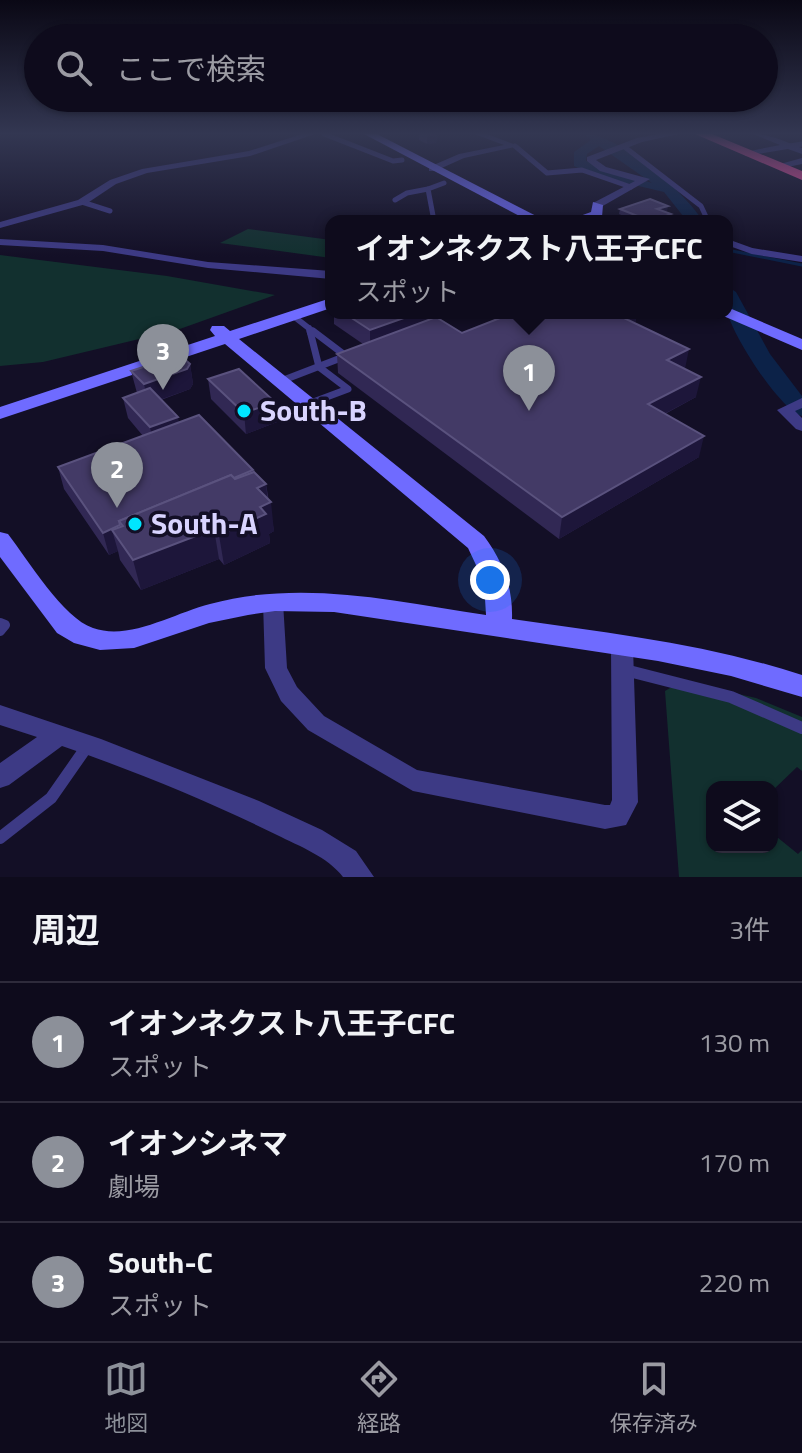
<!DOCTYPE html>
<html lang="ja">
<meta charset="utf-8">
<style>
:root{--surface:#0e0b1c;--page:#171425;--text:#f1f3f6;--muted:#9b9ba3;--line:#2e2b3b;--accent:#8c9099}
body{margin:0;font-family:"Titillium Web","Noto Sans JP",sans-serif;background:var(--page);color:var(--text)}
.controls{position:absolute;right:24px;bottom:24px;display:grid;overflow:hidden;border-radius:16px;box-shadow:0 2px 6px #0004}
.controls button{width:72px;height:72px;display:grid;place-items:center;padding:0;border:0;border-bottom:2px solid var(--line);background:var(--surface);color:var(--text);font:40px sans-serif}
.you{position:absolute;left:490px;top:580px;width:28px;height:28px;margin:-20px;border:6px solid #fff;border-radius:50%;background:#1a73e8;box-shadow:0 0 0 12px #1a73e833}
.badge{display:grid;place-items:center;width:52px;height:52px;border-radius:50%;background:var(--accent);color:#fff;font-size:26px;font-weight:700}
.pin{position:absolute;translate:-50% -66px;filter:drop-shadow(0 2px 4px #0008)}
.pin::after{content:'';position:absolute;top:42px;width:28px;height:24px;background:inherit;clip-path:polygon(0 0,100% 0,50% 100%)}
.popup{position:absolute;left:325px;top:215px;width:408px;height:104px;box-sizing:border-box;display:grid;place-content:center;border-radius:16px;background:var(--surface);filter:drop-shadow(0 2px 6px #0005);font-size:26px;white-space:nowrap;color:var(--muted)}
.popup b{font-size:30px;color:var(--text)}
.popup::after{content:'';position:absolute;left:50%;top:100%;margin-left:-16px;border:16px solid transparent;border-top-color:var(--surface)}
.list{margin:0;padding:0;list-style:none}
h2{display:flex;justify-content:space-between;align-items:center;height:104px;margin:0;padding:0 32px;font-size:34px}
h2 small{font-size:26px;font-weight:400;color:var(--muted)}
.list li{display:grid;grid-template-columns:52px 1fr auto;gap:24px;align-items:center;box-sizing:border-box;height:120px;padding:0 32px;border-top:2px solid var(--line)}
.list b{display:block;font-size:30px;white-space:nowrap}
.list p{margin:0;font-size:26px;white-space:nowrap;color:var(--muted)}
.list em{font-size:26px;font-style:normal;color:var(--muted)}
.icon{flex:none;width:44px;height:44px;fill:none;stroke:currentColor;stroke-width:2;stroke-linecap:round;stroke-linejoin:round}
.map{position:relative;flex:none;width:802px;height:877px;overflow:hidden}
.search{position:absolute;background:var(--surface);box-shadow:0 2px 6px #0004;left:24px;right:24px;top:24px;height:88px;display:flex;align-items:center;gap:20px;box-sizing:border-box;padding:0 28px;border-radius:44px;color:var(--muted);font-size:30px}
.sheet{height:464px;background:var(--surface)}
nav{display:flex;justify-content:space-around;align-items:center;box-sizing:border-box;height:112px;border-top:2px solid var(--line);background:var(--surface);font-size:22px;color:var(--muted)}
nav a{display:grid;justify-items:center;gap:4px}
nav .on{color:var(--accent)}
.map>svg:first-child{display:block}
</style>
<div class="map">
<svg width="802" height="877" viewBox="0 0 802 877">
<rect width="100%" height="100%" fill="#130f26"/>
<!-- green -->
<g fill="#12302f">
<path d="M248,229L331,240V258L220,243Z"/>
<path d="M0,255L167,276L275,295L177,330L43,362L0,366Z"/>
<path d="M682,681L756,698L802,717V771L797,767L772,791V787H712V847H772V833L798,854L802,850V877H679L665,691Z"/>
</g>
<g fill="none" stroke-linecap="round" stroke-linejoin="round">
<!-- stream -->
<path stroke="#0c2248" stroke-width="3" d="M727,250L802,265"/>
<!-- river -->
<g fill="#0c2248" fill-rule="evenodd">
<path d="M585,134C618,134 685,192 703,221H687L664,192L596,176L574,166V152L591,140ZM599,146L652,183L586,161L587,154Z"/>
<path d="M727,286L736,292L770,354L802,396V416C780,410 732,335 727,311C725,304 727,294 727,286Z"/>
</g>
<!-- lane-far4 -->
<g stroke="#3d3a85" stroke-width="5">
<path d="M324,134L393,161L402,160"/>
<path d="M515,146L547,173L582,170L631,187"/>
<path d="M790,146L802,144"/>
<path d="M626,148L701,206L708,221"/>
<path d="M395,200L407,193L428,189"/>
<path d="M82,202L110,211"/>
<path d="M434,221L428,189L444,183"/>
</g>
<!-- lane-far3 -->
<g stroke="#3d3a85" stroke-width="6">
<path d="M727,242L752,251L802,259"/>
<path d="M292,315L315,333"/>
<path d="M309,328L310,333"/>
</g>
<!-- lane-far2 -->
<g stroke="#3d3a85" stroke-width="7">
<path d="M281,381L346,356L313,331"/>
<path d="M308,404L348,389L319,367L310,331"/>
</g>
<!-- lane-far1 -->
<path stroke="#3d3a85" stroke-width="10" d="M0,623L5,625L0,631"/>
<!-- lane -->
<g stroke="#3d3a85" stroke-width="12">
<path d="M625,670L731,697L802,728"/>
<path d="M0,838L51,798L88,745"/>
</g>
<!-- street -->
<g fill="#3d3a85" fill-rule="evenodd">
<path d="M302,134H315L250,156L147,173L116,184L86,204L0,228V222L78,200L110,180L142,169L249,151Z"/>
<path d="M474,134H487L519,146L464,158L435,171H429V167L459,154L504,145Z"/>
<path d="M659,134H679L642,142L596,160L606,167L650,179L601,207H593V203L635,181L600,171L587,161V157L637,138Z"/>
<path d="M753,134C770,134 786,142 802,148V154L788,149L745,156V152L780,145Z"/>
<path d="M802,158V164L778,169L773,166Z"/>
<path d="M0,239L103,245L208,262L331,271V279L208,268L103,251L0,245Z"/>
<path d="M802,398V408L795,411L802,418V431L796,429L777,410Z"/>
<path d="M273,595L280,597L283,602L287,668L297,687L324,716L417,770L605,805H610L612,800L611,647L614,641L622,639L630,641L633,647L638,802L626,825L605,829L413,791L308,730L281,701L265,668L263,602L266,597Z"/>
<path d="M0,705L101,739L259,801L322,830L356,851L374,877H343C328,857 299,846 277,835C208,801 135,771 62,746L9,785L0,788V763L37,737L0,725Z"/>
</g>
<!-- secondary -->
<g fill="#6f6bff" fill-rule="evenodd">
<path d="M364,134H377L546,221H529Z"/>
<path d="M593,202L603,205L602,217L566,221L591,212Z"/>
<path d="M331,298V308L239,339L484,536C503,562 513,587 512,619C610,633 707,644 802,675V697L731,676L658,661L334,612L275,611L248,615L209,623L134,648L100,650L74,643L57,633L0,557V532L8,534C28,560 63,618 93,628C130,641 174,613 210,604C301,579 395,601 486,615L484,582L468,548L225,344L0,419V407L215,336L210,330L212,326H224L230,331Z"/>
<path d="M727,307L802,339V350L721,315L720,313H727Z"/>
</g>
<!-- highway -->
<path fill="#ff4fa3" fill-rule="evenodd" d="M695,134H712L802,171V180Z"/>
</g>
<!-- wall -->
<g fill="#312854">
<path d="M419,134H437L436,143L427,144L419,140Z"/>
<path d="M620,209L667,211L664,212L671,214L670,220L673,221H636L619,214Z"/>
<path d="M334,313H461L447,318L439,313L432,316V319L462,333L637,314L635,323L685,369L696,397L665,414L699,457L559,539L338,373L337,354L363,344L334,324Z"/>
<path d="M190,364L193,384L190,389L161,400L179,423L253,470L266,484L274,531L269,534L270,543L224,565L219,559L141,590L120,560L118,551L109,555L64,489L58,467L143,436L128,418L123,398L137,393L131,371Z"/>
<path d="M208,379L275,402L277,422L246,434L211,399Z"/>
</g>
<!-- shaded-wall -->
<g fill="#1d163a">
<path d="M437,134L436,143L427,144V135Z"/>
<path d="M668,206L667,211L656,214L657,209Z"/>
<path d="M418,313H439L432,316V327L370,349V330Z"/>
<path d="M447,313H461L447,318Z"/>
<path d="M637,314L633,333L626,319Z"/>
<path d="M689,349L685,369L667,360Z"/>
<path d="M190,364L193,384L190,389L148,404L144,384Z"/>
<path d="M701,377L696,397L643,425L648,404Z"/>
<path d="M275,402L277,422L246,434L244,413Z"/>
<path d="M178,417L182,438L154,448L150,427Z"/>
<path d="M704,436L699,457L559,539L562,517Z"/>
<path d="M266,484L268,503L271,502L274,531L269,534L270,543L224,565L219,535L257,488Z"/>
<path d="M120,525L126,548L112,530L118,551L109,555L103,533Z"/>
<path d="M214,529L219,559L141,590L133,560Z"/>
</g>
<!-- building -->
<g fill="#433a66" stroke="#5a527e" stroke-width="2">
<path d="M650,199L668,206L657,209L671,214L663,217L673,221H650L620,209Z"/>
<path d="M344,313H418L370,330Z"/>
<path d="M513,313H634L637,314L626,319L689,349L667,360L701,377L648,404L704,436L562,517L337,354L436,317L462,333Z"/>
<path d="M180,355L190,364L187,369L144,384L131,371Z"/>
<path d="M239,369L275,402L244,413L208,379Z"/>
<path d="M150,388L178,417L150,427L123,398Z"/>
<path d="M199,415L253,470L234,478L231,475L119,521L120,525L103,533L58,467Z"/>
<path d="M254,472L266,484L257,488L271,502L260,507L266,514L219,535L214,529L133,560L112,530L123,526L119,521L231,475L235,479Z"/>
</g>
<!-- sky -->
<linearGradient id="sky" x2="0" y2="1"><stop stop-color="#0a0815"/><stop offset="0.52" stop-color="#333752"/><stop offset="1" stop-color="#333752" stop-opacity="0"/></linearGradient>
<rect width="802" height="257" fill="url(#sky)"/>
<!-- markers -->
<g fill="#00e5ff" stroke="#130f26" stroke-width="3">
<circle cx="244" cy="411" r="8"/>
<circle cx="135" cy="524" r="8"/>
</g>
<g text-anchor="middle" stroke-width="7" stroke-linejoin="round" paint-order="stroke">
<!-- poi labels -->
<g font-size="30" font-weight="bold" fill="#d9d4ff" stroke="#130f26" text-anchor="start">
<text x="260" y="421">South-B</text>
<text x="151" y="534">South-A</text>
</g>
</g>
</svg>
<div class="controls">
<button><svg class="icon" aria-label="layers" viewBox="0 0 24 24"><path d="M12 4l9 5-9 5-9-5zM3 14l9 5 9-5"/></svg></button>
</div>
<div class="you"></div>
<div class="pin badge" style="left:529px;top:411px">1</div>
<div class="popup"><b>イオンネクスト八王子CFC</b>スポット</div>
<div class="pin badge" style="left:117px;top:508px">2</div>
<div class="pin badge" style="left:163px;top:390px">3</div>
<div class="search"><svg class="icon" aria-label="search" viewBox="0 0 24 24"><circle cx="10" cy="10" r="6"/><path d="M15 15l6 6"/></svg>ここで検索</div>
</div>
<section class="sheet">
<h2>周辺<small>3件</small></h2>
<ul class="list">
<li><span class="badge">1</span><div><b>イオンネクスト八王子CFC</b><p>スポット</p></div><em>130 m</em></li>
<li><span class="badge">2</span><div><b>イオンシネマ</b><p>劇場</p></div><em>170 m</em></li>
<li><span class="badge">3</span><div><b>South-C</b><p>スポット</p></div><em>220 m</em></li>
</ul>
</section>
<nav>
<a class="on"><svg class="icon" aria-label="map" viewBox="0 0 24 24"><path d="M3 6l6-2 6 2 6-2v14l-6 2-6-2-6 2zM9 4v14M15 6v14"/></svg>地図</a>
<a><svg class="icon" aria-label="directions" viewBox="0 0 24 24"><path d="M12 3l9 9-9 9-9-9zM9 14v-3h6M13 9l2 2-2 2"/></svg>経路</a>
<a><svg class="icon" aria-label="saved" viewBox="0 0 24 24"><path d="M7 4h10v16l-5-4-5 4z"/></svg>保存済み</a>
</nav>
